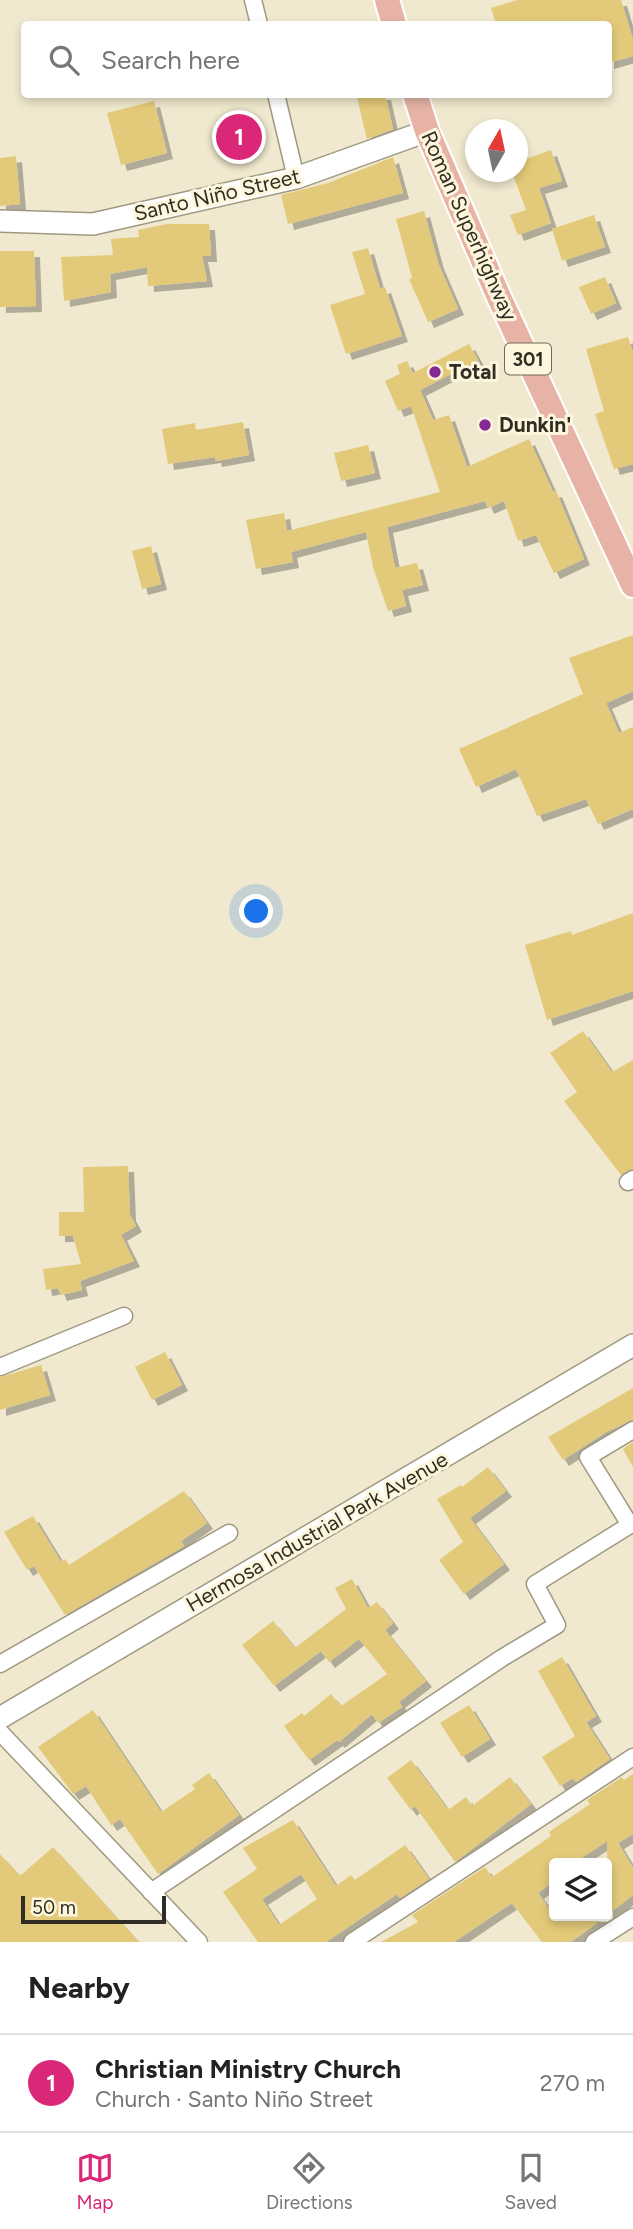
<!DOCTYPE html>
<meta charset="utf-8">
<style>
:root{--surface:#fff;--page:#f2f2f2;--text:#222;--muted:#767676;--line:#e0e0e0;--accent:#db2777}
body{margin:0;font-family:Figtree,sans-serif;background:var(--page);color:var(--text)}
.controls{position:absolute;right:21px;bottom:21px;display:grid;overflow:hidden;border-radius:7px;box-shadow:0 4px 10px #0003}
.controls button{width:63px;height:63px;display:grid;place-items:center;padding:0;border:0;border-bottom:2px solid var(--line);background:var(--surface);color:var(--text);font:35px sans-serif}
.compass{position:absolute;left:465px;top:119px;width:63px;height:63px;border-radius:50%;background:var(--surface);box-shadow:0 4px 10px #0003;rotate:9deg}
.scale{position:absolute;left:21px;bottom:18px;width:145px;box-sizing:border-box;padding-left:7px;border:4px solid #302d24;border-top:0;font-size:19px;line-height:24px;white-space:nowrap;color:#302d24;-webkit-text-stroke:5px #fef6dc;paint-order:stroke}
.you{position:absolute;left:257px;top:912px;width:24px;height:24px;margin:-18px;border:5px solid #fff;border-radius:50%;background:#1a73e8;box-shadow:0 0 0 10px #1a73e833}
.badge{display:grid;place-items:center;width:46px;height:46px;border-radius:50%;background:var(--accent);color:#fff;font-size:23px;font-weight:700}
.pin{position:absolute;translate:-50% -50%;border:4px solid #fff;box-shadow:0 2px 7px #0006}
.list{margin:0;padding:0;list-style:none}
h2{display:flex;justify-content:space-between;align-items:center;height:91px;margin:0;padding:0 28px;font-size:30px}
h2 small{font-size:23px;font-weight:400;color:var(--muted)}
.list li{display:grid;grid-template-columns:46px 1fr auto;gap:21px;align-items:center;box-sizing:border-box;height:98px;padding:0 28px;border-top:2px solid var(--line)}
.list b{display:block;font-size:26px;white-space:nowrap}
.list p{margin:0;font-size:23px;white-space:nowrap;color:var(--muted)}
.list em{font-size:23px;font-style:normal;color:var(--muted)}
.icon{flex:none;width:38px;height:38px;fill:none;stroke:currentColor;stroke-width:2;stroke-linecap:round;stroke-linejoin:round}
.map{position:relative;flex:none;width:633px;height:1942px;overflow:hidden}
.search{position:absolute;background:var(--surface);box-shadow:0 4px 10px #0003;left:21px;right:21px;top:21px;height:77px;display:flex;align-items:center;gap:18px;box-sizing:border-box;padding:0 24px;border-radius:7px;color:var(--muted);font-size:26px}
.sheet{height:189px;background:var(--surface)}
nav{display:flex;justify-content:space-around;align-items:center;box-sizing:border-box;height:98px;border-top:2px solid var(--line);background:var(--surface);font-size:19px;color:var(--muted)}
nav a{display:grid;justify-items:center;gap:4px}
nav .on{color:var(--accent)}
.map>svg:first-child{display:block}
</style>
<div class="map">
<svg width="633" height="1942" viewBox="0 0 633 1942">
<defs>
<filter id="shadow"><feDropShadow dx="6" dy="6" stdDeviation="0" flood-color="#0004"/></filter>
</defs>
<rect width="100%" height="100%" fill="#f0e9cf"/>
<!-- building -->
<g fill="#e3ca7a" fill-rule="evenodd" filter="url(#shadow)">
<path d="M517,0H621L633,40V56L608,63V24H496L491,8Z"/>
<path d="M369,94H385L393,129L367,139L357,98Z"/>
<path d="M154,101L167,153L121,165L107,113Z"/>
<path d="M551,150L562,181L539,188L551,223L518,235L510,215L526,210L512,172H517V162Z"/>
<path d="M16,156L20,204L0,206V158Z"/>
<path d="M393,157L403,193L288,224L281,195L328,183Z"/>
<path d="M424,211L438,263L458,309L428,322L409,279L412,278L396,219Z"/>
<path d="M594,215L605,247L562,261L552,229Z"/>
<path d="M167,224H209L211,256H202L207,281L148,286L147,267L110,274L111,292L64,301L61,257L113,255L111,239L139,237L138,230Z"/>
<path d="M368,248L380,289L385,287L402,336L346,354L330,305L365,294L352,252Z"/>
<path d="M0,251H34L36,306L0,307Z"/>
<path d="M605,277L616,303L591,314L579,287Z"/>
<path d="M628,337L633,353V464L614,469L595,414L604,411L586,349Z"/>
<path d="M469,344L478,360L420,390L433,420L449,415L467,467L529,439L553,492L556,491L584,559L554,573L536,535L518,541L504,501L488,508L485,501L387,527L395,568L417,563L423,585L402,590L406,606L388,611L373,567L366,532L291,552L293,562L256,569L246,520L284,513L287,531L440,492L411,406L398,411L385,381L400,374L397,365L407,361L413,373Z"/>
<path d="M243,422L249,455L216,461L215,457L168,464L162,429L195,423L196,430Z"/>
<path d="M368,445L375,473L341,481L334,453Z"/>
<path d="M151,546L161,584L142,589L132,551Z"/>
<path d="M633,635V691L606,703L619,733L633,727V809L598,824L586,799L537,816L516,769L476,787L459,749L583,694L569,658Z"/>
<path d="M633,913V991L547,1020L525,945L571,931L572,935Z"/>
<path d="M583,1031L612,1072L633,1060V1169L621,1175L564,1101L577,1092L550,1053Z"/>
<path d="M128,1166L130,1215L136,1226L121,1235L134,1261L80,1281L82,1290L61,1295L58,1288L46,1290L43,1269L81,1264L73,1236H59V1212H84L83,1167Z"/>
<path d="M165,1352L182,1385L152,1400L135,1367Z"/>
<path d="M41,1365L50,1395L0,1410V1377Z"/>
<path d="M633,1388V1420L606,1432L563,1460L548,1437Z"/>
<path d="M633,1442V1467L623,1449Z"/>
<path d="M488,1467L506,1491L470,1518L504,1564L464,1594L439,1560L463,1542L437,1499L461,1485L462,1487Z"/>
<path d="M184,1491L207,1523L181,1541L184,1546L65,1615L34,1566L27,1570L4,1532L33,1516L61,1562L65,1559L69,1565Z"/>
<path d="M352,1579L368,1608L377,1602L393,1623L385,1630L426,1681L399,1702L402,1707L378,1723L372,1714L339,1742L337,1740L309,1760L284,1726L302,1713L304,1716L331,1694L341,1706L387,1674L359,1639L329,1662L321,1651L274,1686L242,1645L273,1621L295,1648L346,1609L335,1588Z"/>
<path d="M562,1657L596,1716L586,1722L610,1759L576,1782L573,1778L560,1786L542,1757L575,1736L538,1671Z"/>
<path d="M469,1705L490,1739L462,1757L440,1723Z"/>
<path d="M93,1710L161,1812L195,1789L192,1785L209,1773L239,1815L158,1874L120,1819L111,1825L86,1786L73,1794L38,1747Z"/>
<path d="M411,1760L448,1810L466,1797L472,1806L510,1777L531,1804L455,1862L415,1806L411,1810L387,1778Z"/>
<path d="M633,1774V1834L618,1843L633,1868V1895L607,1915V1841L574,1863H554V1881L538,1893L554,1916H606L582,1934L570,1942H542L512,1903L454,1942H381L418,1922L412,1915L485,1867L492,1877L551,1836L549,1832L590,1804L587,1800L622,1777L624,1780Z"/>
<path d="M293,1820L336,1886L351,1875L355,1880L405,1845L429,1879L400,1898L397,1894L326,1942H258L223,1892L257,1869L243,1848ZM301,1874L317,1899L279,1925L262,1899Z"/>
<path d="M53,1847L139,1942H0V1854L20,1876Z"/>
</g>
<g fill="none" stroke-linecap="round" stroke-linejoin="round">
<!-- street casing -->
<g stroke="#a09981" stroke-width="19">
<g id="street">
<path d="M253,0L259,24"/>
<path d="M276,94L296,178"/>
<path d="M628,1182L633,1179"/>
<path d="M0,1367L124,1316"/>
<path d="M0,1664L229,1533"/>
<path d="M0,1732L199,1942"/>
<path d="M151,1892L502,1658L557,1625L535,1584L630,1525L588,1457L633,1430"/>
<path d="M352,1942L633,1757"/>
<path d="M594,1942L633,1917"/>
</g>
</g>
<!-- secondary casing -->
<g stroke="#a09981" stroke-width="24">
<g id="secondary">
<path d="M0,221L93,224L296,178L427,131"/>
<path d="M0,1718L633,1345"/>
</g>
</g>
<!-- primary casing -->
<g stroke="#fff" stroke-width="28">
<g id="primary">
<path d="M387,0L394,24"/>
<path d="M415,94L427,131L498,295L633,585"/>
</g>
</g>
<!-- street -->
<use href="#street" stroke="#fff" stroke-width="16"/>
<!-- secondary -->
<use href="#secondary" stroke="#fff" stroke-width="21"/>
<!-- primary -->
<use href="#primary" stroke="#e8b3a7" stroke-width="24"/>
</g>
<!-- markers -->
<g fill="#872994" stroke="#fef6dc" stroke-width="2.5">
<circle cx="435" cy="372" r="7"/>
<circle cx="485" cy="425" r="7"/>
</g>
<g text-anchor="middle" stroke-width="6" stroke-linejoin="round" paint-order="stroke">
<!-- shield labels -->
<rect fill="#fef6dc" stroke="#6e695b" stroke-width="2" x="505" y="343.5" width="46" height="31" rx="5"/>
<g font-size="19" font-weight="bold" fill="#302d24">
<text x="528" y="366">301</text>
</g>
<!-- street labels -->
<g font-size="21" fill="#302d24" stroke="#fef6dc">
<text transform="translate(217 195) rotate(-13)" y="7">Santo Niño Street</text>
<text transform="translate(469 226) rotate(66)" y="7">Roman Superhighway</text>
<text transform="translate(317 1532) rotate(-30)" y="7">Hermosa Industrial Park Avenue</text>
</g>
<!-- poi labels -->
<g font-size="21" font-weight="bold" fill="#302d24" stroke="#fef6dc" text-anchor="start">
<text x="449" y="379">Total</text>
<text x="499" y="432">Dunkin'</text>
</g>
</g>
</svg>
<div class="controls">
<button><svg class="icon" aria-label="layers" viewBox="0 0 24 24"><path d="M12 4l9 5-9 5-9-5zM3 14l9 5 9-5"/></svg></button>
</div>
<svg class="compass" viewBox="-18 -18 36 36"><path d="M0-13l5 13h-10z" fill="#e53935"/><path d="M0 13l5-13h-10z" fill="#767676"/></svg>
<div class="scale">50 m</div>
<div class="you"></div>
<div class="pin badge" style="left:239px;top:137px">1</div>
<div class="search"><svg class="icon" aria-label="search" viewBox="0 0 24 24"><circle cx="10" cy="10" r="6"/><path d="M15 15l6 6"/></svg>Search here</div>
</div>
<section class="sheet">
<h2>Nearby<small></small></h2>
<ul class="list">
<li><span class="badge">1</span><div><b>Christian Ministry Church</b><p>Church · Santo Niño Street</p></div><em>270 m</em></li>
</ul>
</section>
<nav>
<a class="on"><svg class="icon" aria-label="map" viewBox="0 0 24 24"><path d="M3 6l6-2 6 2 6-2v14l-6 2-6-2-6 2zM9 4v14M15 6v14"/></svg>Map</a>
<a><svg class="icon" aria-label="directions" viewBox="0 0 24 24"><path d="M12 3l9 9-9 9-9-9zM9 14v-3h6M13 9l2 2-2 2"/></svg>Directions</a>
<a><svg class="icon" aria-label="saved" viewBox="0 0 24 24"><path d="M7 4h10v16l-5-4-5 4z"/></svg>Saved</a>
</nav>
